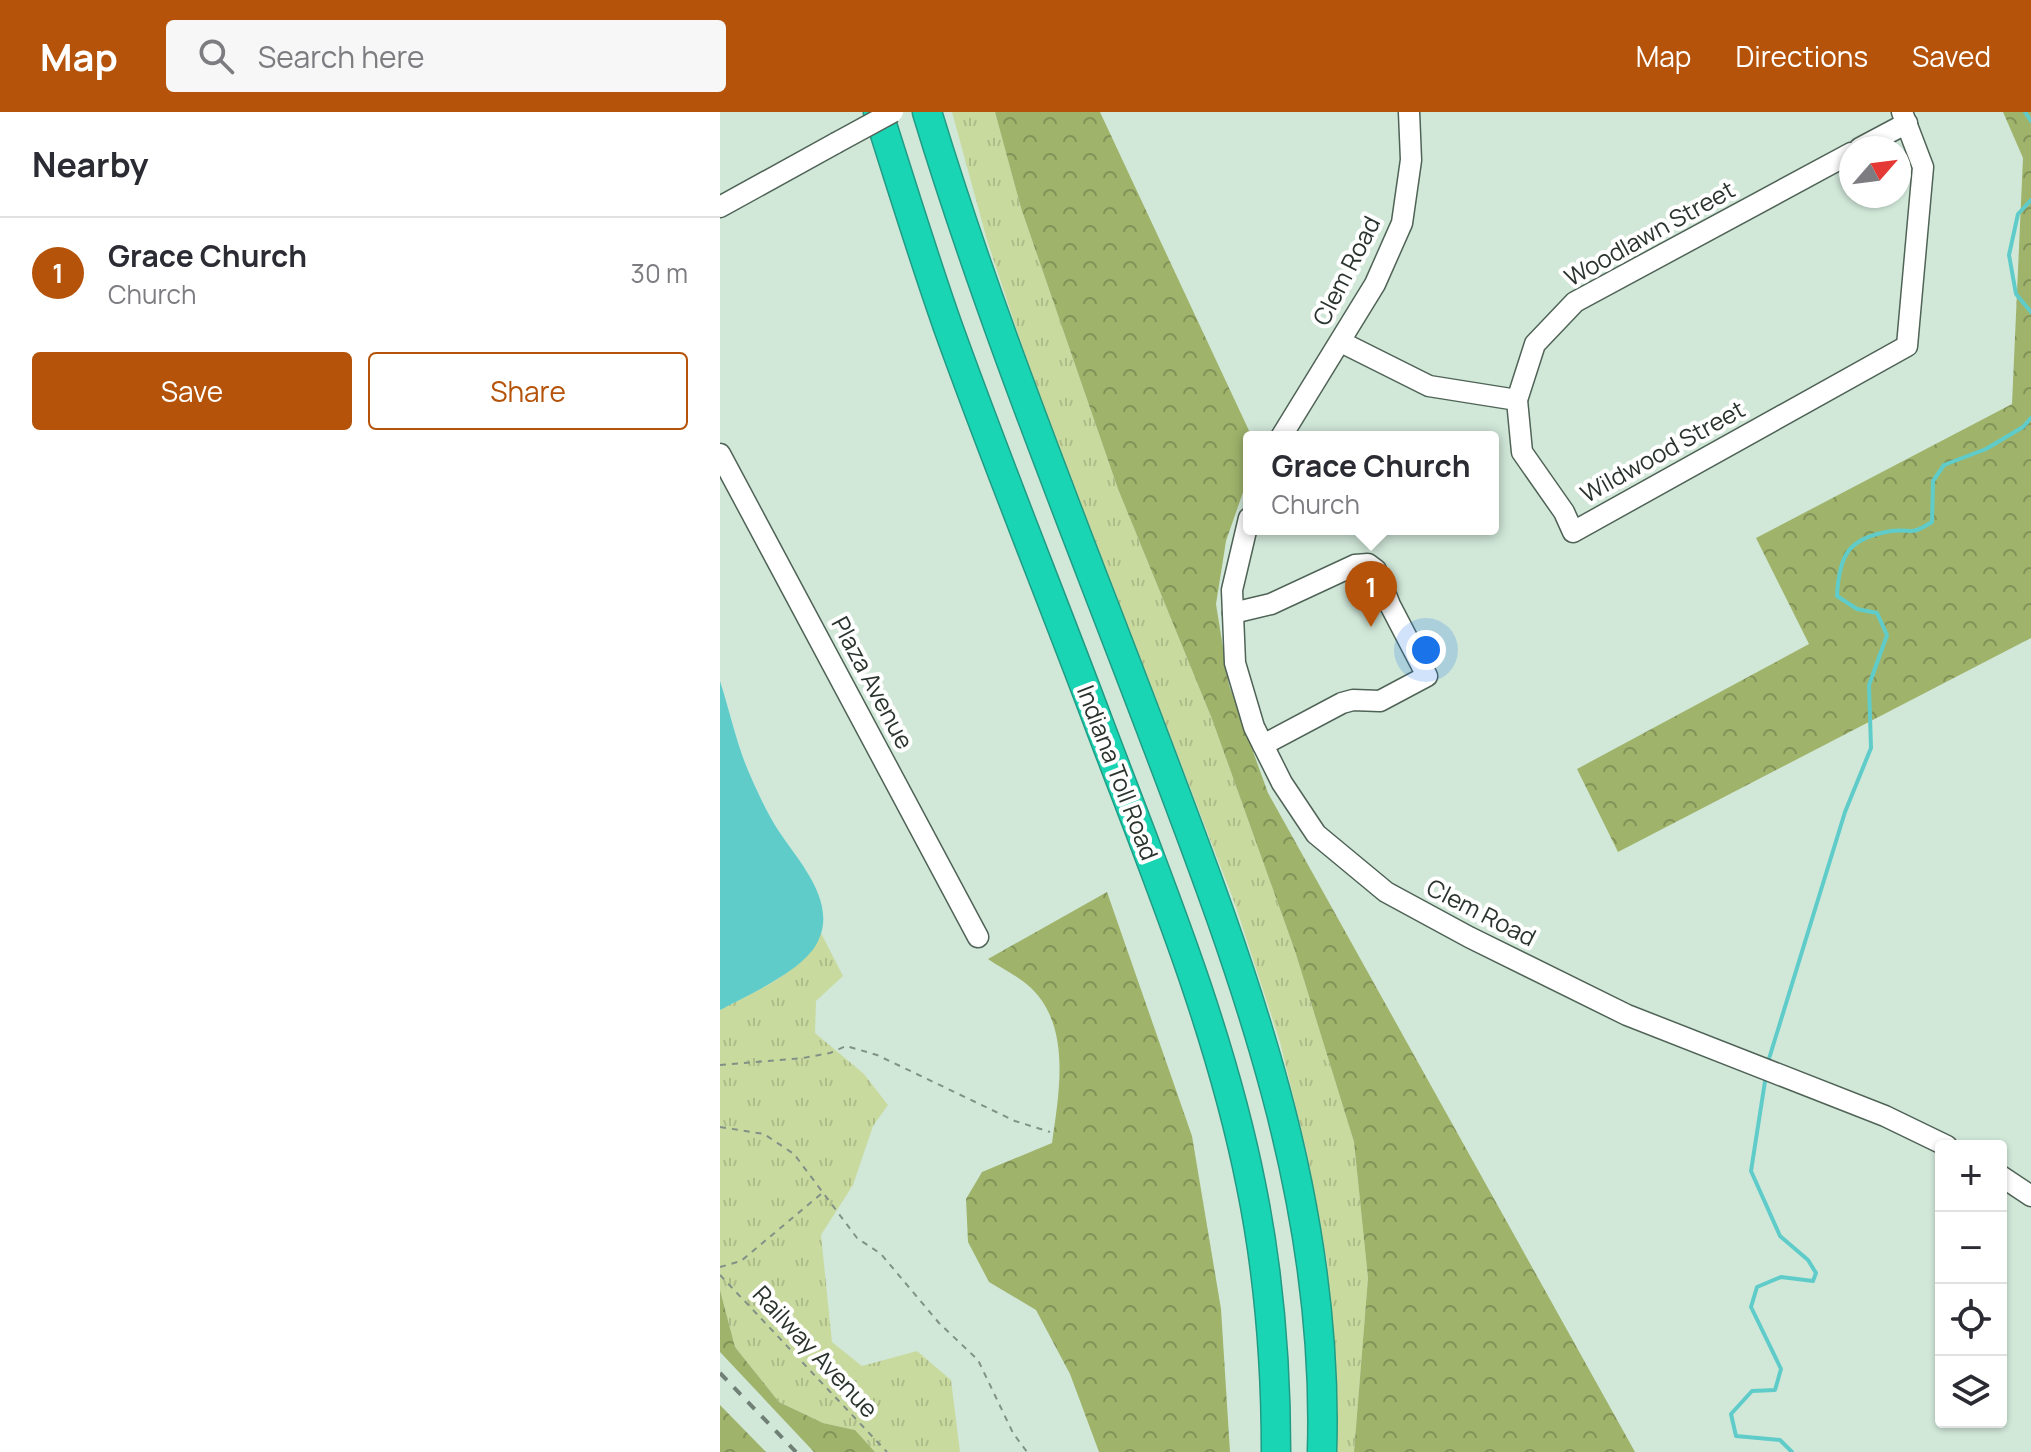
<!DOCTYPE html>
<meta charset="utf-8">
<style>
:root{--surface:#fff;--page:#f7f7f7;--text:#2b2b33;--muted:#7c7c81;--line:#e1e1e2;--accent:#b45309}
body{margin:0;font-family:Manrope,sans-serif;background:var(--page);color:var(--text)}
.controls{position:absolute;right:24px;bottom:24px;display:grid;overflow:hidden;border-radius:8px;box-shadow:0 2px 6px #0004}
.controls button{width:72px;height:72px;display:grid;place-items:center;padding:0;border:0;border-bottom:2px solid var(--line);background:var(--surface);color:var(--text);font:40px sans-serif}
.compass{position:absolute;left:1119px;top:24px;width:72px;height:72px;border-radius:50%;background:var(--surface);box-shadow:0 2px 6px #0004;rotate:62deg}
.you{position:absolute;left:706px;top:538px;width:28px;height:28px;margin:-20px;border:6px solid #fff;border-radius:50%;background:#1a73e8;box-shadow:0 0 0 12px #1a73e833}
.badge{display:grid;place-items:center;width:52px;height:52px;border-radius:50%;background:var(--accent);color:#fff;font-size:26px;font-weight:700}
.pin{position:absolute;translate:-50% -66px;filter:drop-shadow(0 2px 4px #0008)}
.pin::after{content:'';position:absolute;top:42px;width:28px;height:24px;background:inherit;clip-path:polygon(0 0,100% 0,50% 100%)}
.popup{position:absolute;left:523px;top:319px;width:256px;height:104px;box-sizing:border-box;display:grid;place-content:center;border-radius:8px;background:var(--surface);filter:drop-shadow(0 2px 6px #0005);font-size:26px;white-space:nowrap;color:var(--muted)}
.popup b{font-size:30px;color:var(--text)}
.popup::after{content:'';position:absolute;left:50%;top:100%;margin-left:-16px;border:16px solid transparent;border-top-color:var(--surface)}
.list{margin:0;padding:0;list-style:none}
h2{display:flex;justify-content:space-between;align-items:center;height:104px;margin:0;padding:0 32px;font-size:34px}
h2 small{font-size:26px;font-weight:400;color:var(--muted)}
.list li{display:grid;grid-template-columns:52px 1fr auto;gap:24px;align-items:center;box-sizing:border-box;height:112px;padding:0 32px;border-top:2px solid var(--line)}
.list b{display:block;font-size:30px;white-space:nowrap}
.list p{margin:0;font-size:26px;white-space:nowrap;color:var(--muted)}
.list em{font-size:26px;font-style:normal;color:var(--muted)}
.actions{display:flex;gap:16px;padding:24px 32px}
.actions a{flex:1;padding:18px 0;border:2px solid var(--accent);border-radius:8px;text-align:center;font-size:28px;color:var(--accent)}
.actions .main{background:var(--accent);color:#fff}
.icon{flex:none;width:44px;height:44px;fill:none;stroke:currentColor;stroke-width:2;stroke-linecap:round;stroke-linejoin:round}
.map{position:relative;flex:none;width:1311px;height:1340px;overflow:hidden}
header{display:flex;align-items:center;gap:48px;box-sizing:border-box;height:112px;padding:0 40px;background:var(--accent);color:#fff}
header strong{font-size:38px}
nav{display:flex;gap:44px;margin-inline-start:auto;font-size:28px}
.search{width:560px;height:72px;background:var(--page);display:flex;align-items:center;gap:20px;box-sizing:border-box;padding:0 28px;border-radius:8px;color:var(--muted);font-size:30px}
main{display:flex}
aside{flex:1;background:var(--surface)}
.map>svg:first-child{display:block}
</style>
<header>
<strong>Map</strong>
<div class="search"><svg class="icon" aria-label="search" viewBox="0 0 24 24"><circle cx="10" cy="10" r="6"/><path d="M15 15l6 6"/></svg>Search here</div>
<nav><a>Map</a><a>Directions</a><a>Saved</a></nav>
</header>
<main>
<aside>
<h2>Nearby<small></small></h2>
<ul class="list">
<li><span class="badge">1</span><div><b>Grace Church</b><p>Church</p></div><em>30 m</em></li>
</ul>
<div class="actions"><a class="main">Save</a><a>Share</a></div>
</aside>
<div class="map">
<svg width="1311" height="1340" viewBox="0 0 1311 1340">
<defs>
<pattern id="grass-tufts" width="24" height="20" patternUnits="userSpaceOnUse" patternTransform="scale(2)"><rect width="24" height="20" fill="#c9da9f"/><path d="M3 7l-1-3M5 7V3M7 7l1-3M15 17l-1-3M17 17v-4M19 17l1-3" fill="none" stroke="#adbc89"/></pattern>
<pattern id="forest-crowns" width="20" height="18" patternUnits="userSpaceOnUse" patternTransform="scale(2)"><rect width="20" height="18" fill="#9fb36b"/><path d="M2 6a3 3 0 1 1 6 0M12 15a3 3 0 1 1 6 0" fill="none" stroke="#829258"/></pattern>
</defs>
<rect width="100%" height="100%" fill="#d1e8d9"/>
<!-- grass -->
<g fill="url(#grass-tufts)">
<path d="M232,0H275L301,96L398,377L492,607L575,839L634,1030L648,1166L634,1340H615L607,1149L587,1041L560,930L515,792L315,273L267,128Z"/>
<path d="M101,821L123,864L96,889L95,921L144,962L168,993L153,1014L133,1073L101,1123L112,1230L142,1254L197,1239L231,1268L240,1340H155L135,1318L103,1311L59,1290L15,1235L0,1178V898C37,878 83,861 101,821Z"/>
</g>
<!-- forest -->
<g fill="url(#forest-crowns)">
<path d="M275,0H380L532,325H529V363L506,429L496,492L509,573L548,681L915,1340H634L648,1166L634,1030L575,839L492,607L398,377L301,96Z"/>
<path d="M1283,0H1311V526L898,740L857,657L1089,532L1036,426L1292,292L1303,46Z"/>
<path d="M387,780L472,1024L501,1197L510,1340H379L350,1262L316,1198L269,1170L248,1130L246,1087L262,1060L332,1031C339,981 352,914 310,875C298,864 281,856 268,847Z"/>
<path d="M0,1178L15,1235L59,1290L103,1311L135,1318L155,1340H94L0,1240Z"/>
<path d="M0,1293L46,1340H0Z"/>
</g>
<!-- water -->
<path fill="#60ccca" d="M0,569C10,600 17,634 30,663C38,681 47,701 58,718C79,750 120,792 96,833C80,860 28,883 0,898Z"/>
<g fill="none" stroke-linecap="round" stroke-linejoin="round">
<!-- stream -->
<g stroke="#60ccca" stroke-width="4">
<path d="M1305,0L1311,9"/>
<path d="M1311,88L1298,102L1289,143L1296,182L1311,200"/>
<path d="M1048,950L1125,700L1151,636L1149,573L1167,523L1157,501L1137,497L1117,484C1119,443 1128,426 1171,419C1194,416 1188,425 1212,410L1213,369L1224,353L1266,337L1303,315L1311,306"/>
<path d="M1046,963L1031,1059L1060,1124L1088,1148L1096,1161L1093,1169L1061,1165L1037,1175L1031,1195L1061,1257L1055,1278L1032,1279L1011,1302L1016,1324L1060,1328L1072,1340"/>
</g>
<!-- minor casing -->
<g stroke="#4f6356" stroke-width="23">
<g id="minor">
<path d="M1140,36L1187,11"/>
<path d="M1131,41L855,190L815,232L797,288L802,340L844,400L853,420L1187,234L1203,55L1182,0"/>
<path d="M0,95L116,31"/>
<path d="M621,230L709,274L797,288"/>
<path d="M561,325L655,172L682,111L691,48L689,0"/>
<path d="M0,342L258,825"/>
<path d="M529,406L512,478L515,551L534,615L562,671L596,722L666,780L749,825L907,903L1165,1004L1227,1034"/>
<path d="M513,501L551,492L635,453L648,452L656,458L670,493L707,564L660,589L633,588L622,591L543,633"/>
<path d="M1281,1064L1311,1084"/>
</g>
</g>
<!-- highway casing -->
<g stroke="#209c85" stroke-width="31">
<g id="highway">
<path d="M158,0C181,72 203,144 228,215C275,346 327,474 376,604C434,758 499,912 531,1073C549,1161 556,1251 556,1340"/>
<path d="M207,0C272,214 357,421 436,630C524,862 610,1087 602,1340"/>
</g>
</g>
<!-- path -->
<g stroke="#819186" stroke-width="2" stroke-dasharray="6 6" stroke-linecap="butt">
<path d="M0,953L83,946L110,941L126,934L157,943L295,1009L330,1020"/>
<path d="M0,1015L44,1022L74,1042L137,1126L161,1142L219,1211L258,1248L293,1321L307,1340"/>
<path d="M0,1155L21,1149L101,1082"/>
<path d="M0,1163L167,1340"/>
</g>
<!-- minor -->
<use href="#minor" stroke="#fff" stroke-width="20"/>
<!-- highway -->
<use href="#highway" stroke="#1ad5b4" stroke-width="28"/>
<!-- rail -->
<path stroke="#718076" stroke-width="4" stroke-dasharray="10 10" stroke-linecap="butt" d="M0,1261L76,1340"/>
<!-- minor-bridge casing -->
<g stroke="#4f6356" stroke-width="23" stroke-linecap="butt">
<path id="minor-bridge" d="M116,31L173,0"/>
</g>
<!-- minor-bridge -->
<use href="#minor-bridge" stroke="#fff" stroke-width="20"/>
</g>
<g text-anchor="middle" stroke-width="8" stroke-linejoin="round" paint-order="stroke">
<!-- street labels -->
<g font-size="24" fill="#2a332d" stroke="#fff">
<text transform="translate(930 122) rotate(-29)" y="8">Woodlawn Street</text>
<text transform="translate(627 159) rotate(-63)" y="8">Clem Road</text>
<text transform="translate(943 340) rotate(-29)" y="8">Wildwood Street</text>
<text transform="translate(152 571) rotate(62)" y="8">Plaza Avenue</text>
<text transform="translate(397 661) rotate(69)" y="8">Indiana Toll Road</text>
<text transform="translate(761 801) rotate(27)" y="8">Clem Road</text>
<text transform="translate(95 1240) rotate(47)" y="8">Railway Avenue</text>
</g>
</g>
</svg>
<div class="controls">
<button>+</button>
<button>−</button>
<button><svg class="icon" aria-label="locate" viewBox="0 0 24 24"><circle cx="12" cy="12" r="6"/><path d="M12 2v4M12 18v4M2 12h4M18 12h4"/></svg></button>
<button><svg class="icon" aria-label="layers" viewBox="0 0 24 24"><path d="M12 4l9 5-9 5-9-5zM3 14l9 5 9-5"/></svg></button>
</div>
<svg class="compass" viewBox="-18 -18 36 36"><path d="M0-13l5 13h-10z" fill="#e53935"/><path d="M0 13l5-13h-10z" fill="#7c7c81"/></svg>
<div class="you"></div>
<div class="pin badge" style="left:651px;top:515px">1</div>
<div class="popup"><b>Grace Church</b>Church</div>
</div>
</main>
